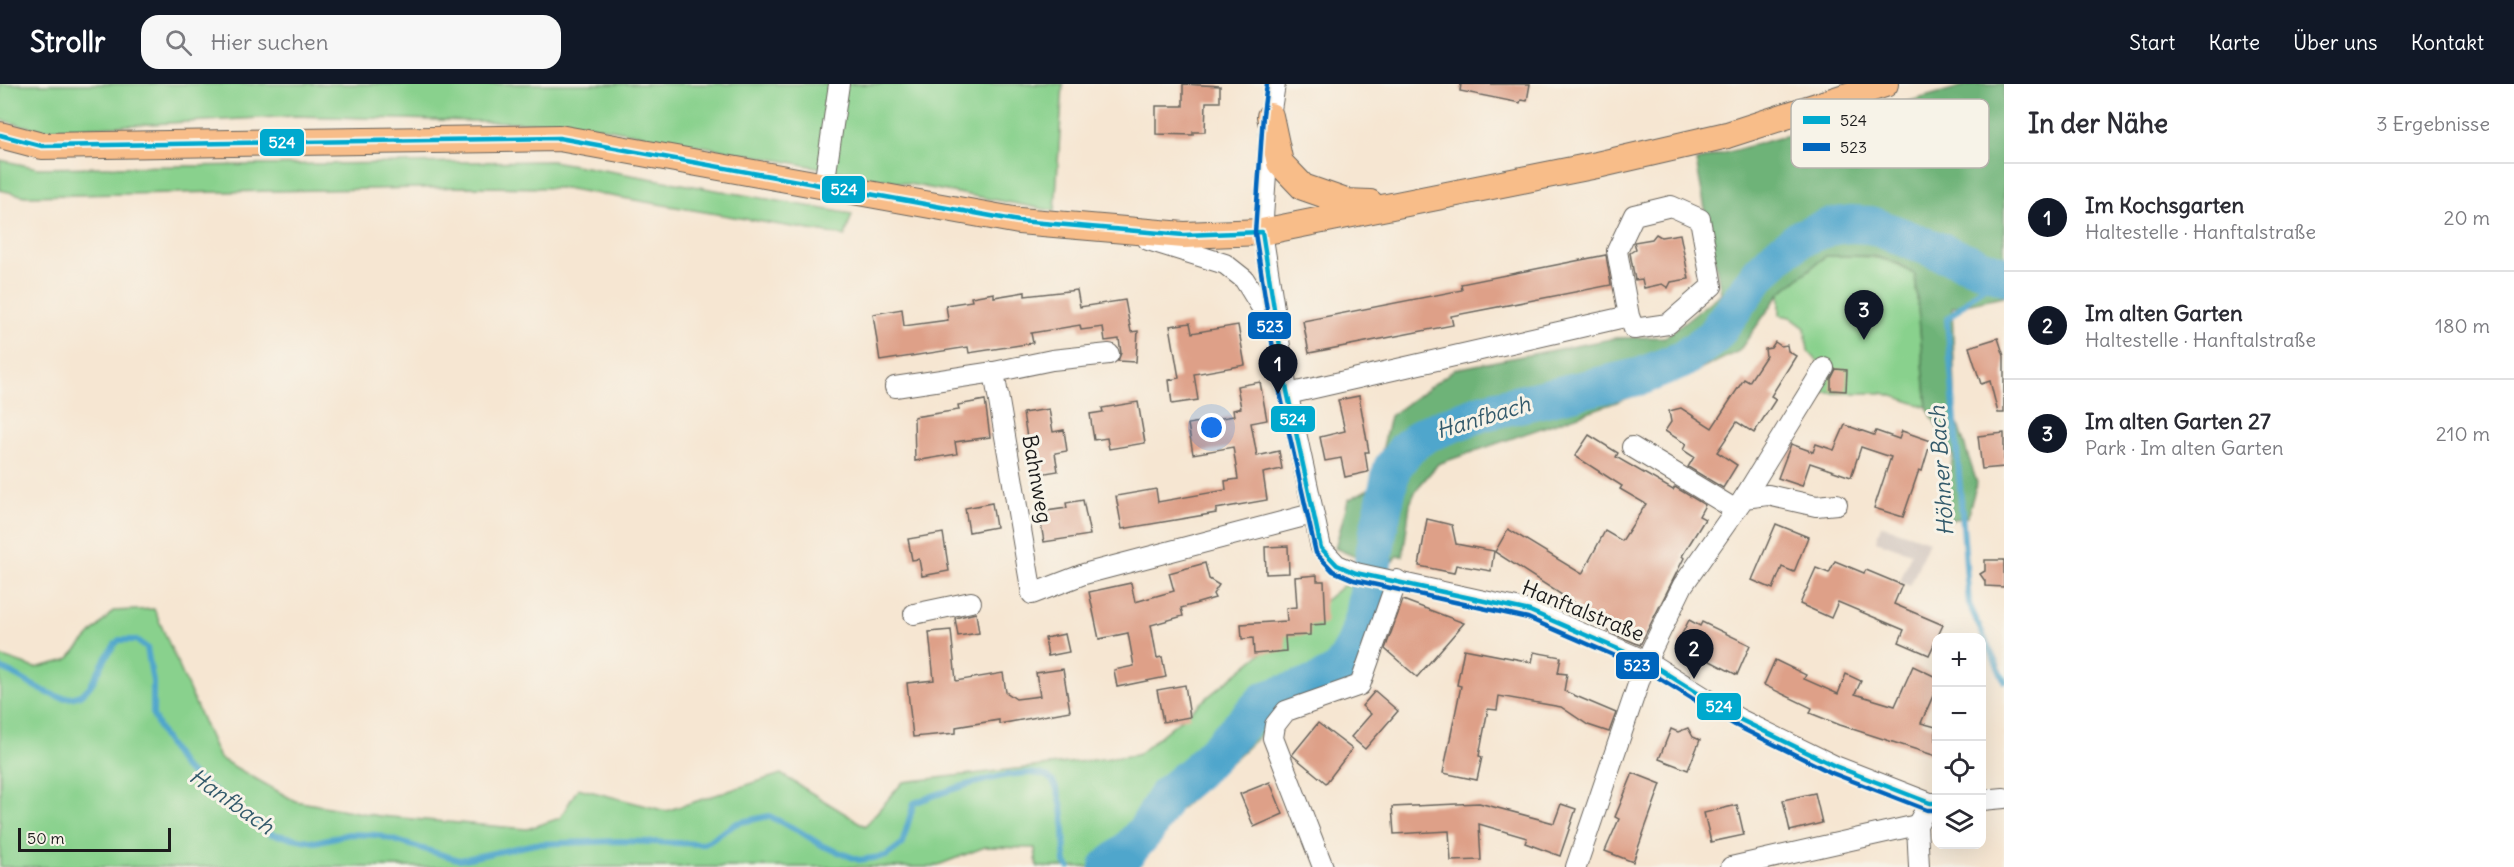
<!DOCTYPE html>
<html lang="de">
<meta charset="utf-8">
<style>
:root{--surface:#fff;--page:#f7f7f7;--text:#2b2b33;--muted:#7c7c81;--line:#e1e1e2;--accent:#111827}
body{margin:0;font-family:Delius,sans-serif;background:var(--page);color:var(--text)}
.controls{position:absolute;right:18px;bottom:18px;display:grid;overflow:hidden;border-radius:12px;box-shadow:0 6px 24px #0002}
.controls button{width:54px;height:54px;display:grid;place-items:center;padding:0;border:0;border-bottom:2px solid var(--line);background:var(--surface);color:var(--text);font:30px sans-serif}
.scale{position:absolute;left:18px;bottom:15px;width:153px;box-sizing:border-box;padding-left:6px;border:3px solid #1c1c1c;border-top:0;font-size:16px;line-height:21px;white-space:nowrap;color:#1c1c1c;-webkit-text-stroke:4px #f7f3e8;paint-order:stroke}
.you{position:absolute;left:1212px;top:344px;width:21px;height:21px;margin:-15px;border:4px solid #fff;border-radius:50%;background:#1a73e8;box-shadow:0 0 0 9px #1a73e833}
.badge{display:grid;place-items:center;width:39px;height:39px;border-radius:50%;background:var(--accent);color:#fff;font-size:20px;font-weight:700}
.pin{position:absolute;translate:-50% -50px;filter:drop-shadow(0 2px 3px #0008)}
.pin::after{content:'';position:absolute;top:32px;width:21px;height:18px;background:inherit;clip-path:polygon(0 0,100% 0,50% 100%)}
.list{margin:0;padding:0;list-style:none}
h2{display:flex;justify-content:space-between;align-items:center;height:78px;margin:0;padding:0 24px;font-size:26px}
h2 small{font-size:20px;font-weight:400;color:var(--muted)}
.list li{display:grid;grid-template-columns:39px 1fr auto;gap:18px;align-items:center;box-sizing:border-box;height:108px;padding:0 24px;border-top:2px solid var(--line)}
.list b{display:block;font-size:22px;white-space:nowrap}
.list p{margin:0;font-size:20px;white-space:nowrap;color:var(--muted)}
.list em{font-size:20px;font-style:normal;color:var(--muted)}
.icon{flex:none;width:33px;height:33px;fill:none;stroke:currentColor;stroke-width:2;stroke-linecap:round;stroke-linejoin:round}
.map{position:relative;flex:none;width:2004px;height:783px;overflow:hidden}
header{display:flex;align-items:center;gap:36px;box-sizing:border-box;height:84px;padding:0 30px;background:var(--accent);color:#fff}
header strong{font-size:28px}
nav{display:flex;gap:33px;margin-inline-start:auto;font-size:21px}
.search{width:420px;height:54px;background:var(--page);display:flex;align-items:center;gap:15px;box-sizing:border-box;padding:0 21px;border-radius:18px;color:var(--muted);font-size:22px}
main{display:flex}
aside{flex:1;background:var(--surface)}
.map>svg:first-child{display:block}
</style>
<header>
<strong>Strollr</strong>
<div class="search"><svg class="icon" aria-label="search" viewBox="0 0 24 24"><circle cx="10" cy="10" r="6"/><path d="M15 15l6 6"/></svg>Hier suchen</div>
<nav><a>Start</a><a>Karte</a><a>Über uns</a><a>Kontakt</a></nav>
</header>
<main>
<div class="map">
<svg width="2004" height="783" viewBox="0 0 2004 783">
<rect width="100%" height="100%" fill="#f7f3e8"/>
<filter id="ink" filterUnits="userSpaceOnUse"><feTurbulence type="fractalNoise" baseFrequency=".0167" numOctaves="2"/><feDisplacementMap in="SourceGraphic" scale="12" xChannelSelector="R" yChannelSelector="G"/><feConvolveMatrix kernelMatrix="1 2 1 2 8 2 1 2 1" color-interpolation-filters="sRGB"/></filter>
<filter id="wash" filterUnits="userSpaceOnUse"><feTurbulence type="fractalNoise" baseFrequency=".008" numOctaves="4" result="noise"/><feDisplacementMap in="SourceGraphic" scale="24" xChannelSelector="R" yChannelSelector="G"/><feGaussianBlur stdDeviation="1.35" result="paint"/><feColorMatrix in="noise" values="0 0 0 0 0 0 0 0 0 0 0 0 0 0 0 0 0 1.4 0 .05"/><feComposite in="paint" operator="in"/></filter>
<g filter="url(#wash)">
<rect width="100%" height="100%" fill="#f6e6d2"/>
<!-- industrial -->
<path fill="#cec1ba" d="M1881,441L1929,457L1910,502L1900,498L1911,469L1876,457Z"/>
<!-- green -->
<g fill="#89d18d" stroke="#527654" stroke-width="1.5">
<path d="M0,0H1063L1055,127L582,40L295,32L42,46L0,36Z"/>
<path d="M0,76L38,84L552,77L852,130L845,152L564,104L468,103L25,112L0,106Z"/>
<path d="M1826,172C1861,172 1886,169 1915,191L1927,323L1883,309H1817L1824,284L1808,267L1805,244L1790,233L1780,231V209Z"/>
<path d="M1344,501L1376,506L1357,578L1294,620L1175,730L1127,783H1037L1035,764L985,763L933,783H0V572L35,584L67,576L113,527L154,525L219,674L295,717L379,732L527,745L560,734L578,704L666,727L781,690L865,742L903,698L1137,671Z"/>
</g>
<!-- forest -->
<path fill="#6eb378" stroke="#45684a" stroke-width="1.5" d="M1971,0H2004V212L1952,223L1956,335L1977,399L1967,433L1943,437V414L1953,373L1927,323L1915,191L1899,180L1874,172H1826L1780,209L1739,267L1677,297L1438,380L1416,406L1410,420L1403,472H1398L1387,483L1367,478L1335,464L1348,416L1374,402L1390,332L1455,285L1616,254L1665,253L1721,209L1696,77Z"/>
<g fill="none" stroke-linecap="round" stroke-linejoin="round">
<!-- stream -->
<g stroke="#4fa6cc" stroke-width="6">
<path d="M1997,190L1947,235L1969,520L2004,597"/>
<path d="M0,584C26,593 69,636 92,599C102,583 105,570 119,556H136L147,564L153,598V631L163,652L184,684L271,750L315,758L349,750L377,751L460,776L535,760L620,757L704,760L737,739L769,732L799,747L823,762L859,776L886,772L902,760L914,719C937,710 1037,673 1053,698C1066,718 1064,756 1065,779L1069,783"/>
</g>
<!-- river -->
<path stroke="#4fa6cc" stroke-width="38" d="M1108,783L1126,769L1147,745L1167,711L1201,683L1265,616L1315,600L1340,587L1355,561L1364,533L1378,448L1392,384L1407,364L1425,350L1484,328L1642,292L1682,276L1712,254L1760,189L1779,170L1801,154L1829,143L1850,140L1871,141L2004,192"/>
</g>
<g id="blocks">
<!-- building -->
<g fill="#dea088">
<path d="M1183,0L1220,2V18H1206L1205,48H1193V51L1156,50V22H1183Z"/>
<path d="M1461,0H1530L1527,17L1521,16L1520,19L1460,7Z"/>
<path d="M1656,150L1661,153L1680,150L1689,195L1671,198L1668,204L1662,200L1644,204L1642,195L1635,196L1630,169L1636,165L1634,158L1652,155Z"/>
<path d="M1606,171L1611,201L1451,232L1453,241L1309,269L1303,237L1462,206L1461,200Z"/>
<path d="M1077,206L1080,223L1125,216L1131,248L1138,247L1136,278L1118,277L1121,269L1119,255L1105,257L1103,243L1081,246L1080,241L1031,249L1033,259L969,269L968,263L880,277L873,230L902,225L904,242L948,236L946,221L972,217L971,213L994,209V213L1025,208V212Z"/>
<path d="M1190,239L1192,249L1238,241L1245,281L1194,290L1198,316L1172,320L1169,296L1179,294L1170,242Z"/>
<path d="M1998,254L2004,272V329H1998L1990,297L1981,300L1969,263Z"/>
<path d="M1775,258L1781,262L1787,261L1788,267L1796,272L1771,312L1776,315L1754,349L1737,338L1717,368L1737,381L1723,404L1688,383L1694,373L1683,366L1686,360L1665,347L1671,338L1669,327L1681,324L1712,344L1744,295L1749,298L1766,272L1765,265L1771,264Z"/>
<path d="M1836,285L1847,286L1846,307L1831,306V295Z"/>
<path d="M1260,298L1267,336L1251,339L1257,372L1279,367L1282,385L1263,389L1267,416L1216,425V429L1122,445L1116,412L1156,405L1158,418L1226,406L1225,397L1238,395L1233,363L1193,370L1188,340L1234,332L1233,326L1241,324L1237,302Z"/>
<path d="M1359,312L1369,368H1365L1368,388L1345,393L1341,374L1325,377L1320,353L1345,347L1338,316Z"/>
<path d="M985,316L990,353L955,358L957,370L915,377L914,333L959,326L958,321Z"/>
<path d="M1138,318L1145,359L1109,365L1107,354L1094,356L1090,330L1103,328L1102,324Z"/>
<path d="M1049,325L1053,348L1064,346L1067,367L1055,369L1058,387L1040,390L1036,371L1030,372L1023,329Z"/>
<path d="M1845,341L1874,351L1876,347L1899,355L1902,347L1931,357L1922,387L1919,386L1903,433L1874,424L1891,373L1861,363L1851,393L1810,379L1802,402L1778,394L1791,360L1813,368L1816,360L1834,366Z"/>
<path d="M2004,349V383L1982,385L1978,352Z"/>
<path d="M1589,351L1618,369L1616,373L1673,406L1675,403L1705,421L1699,432L1705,435L1682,472L1684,474L1640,561L1614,550L1576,527L1579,522L1495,468L1508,445L1582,490L1605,447L1622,457L1646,420L1620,405L1622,402L1575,372Z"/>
<path d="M1083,416L1090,451L1044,458L1039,428L1067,424L1066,419Z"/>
<path d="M992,419L996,443L969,448L965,424Z"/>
<path d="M1427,435L1452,441L1456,460L1494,467L1491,487L1456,481L1454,489L1419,482Z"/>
<path d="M1776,440L1808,453L1794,488L1782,483L1773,505L1752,496Z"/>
<path d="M943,449L949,487L922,492L919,475L912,476L908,455Z"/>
<path d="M1288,462L1289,489L1266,490L1265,463Z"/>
<path d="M1985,476H2004V503L1985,502V497L1980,490L1985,487Z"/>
<path d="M1835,477L1864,489L1866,486L1902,501L1894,520L1943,541L1929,571L1899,558L1904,546L1838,518L1831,534L1800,520L1816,484L1829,489Z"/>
<path d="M1205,479L1209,495L1219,501L1213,510L1215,514L1181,524L1183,532L1151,541L1157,574L1162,573L1166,593L1117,603L1114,586L1134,582L1128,549L1099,555L1089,508L1131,499L1135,518L1174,507L1169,489Z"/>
<path d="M1317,491V497H1324L1326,540L1310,541V551L1285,552L1286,567L1254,570L1253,554L1242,555L1241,540L1287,537L1286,524L1297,523L1295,493Z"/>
<path d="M1403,516L1464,539L1417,593L1385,565Z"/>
<path d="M976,529L979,549L958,552L955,534Z"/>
<path d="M1689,536L1700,542L1702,538L1750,561L1737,591L1677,560Z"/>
<path d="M951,546L956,597L1003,589L1006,608L1016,615L1040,612L1036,589L1063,585L1070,627L999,640V636L956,643V649L913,653L907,599L934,596L929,548Z"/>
<path d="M1065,550L1069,568L1048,572L1045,554Z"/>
<path d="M1464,565L1532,578L1534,568L1561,573L1558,589L1567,590L1564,607L1616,629L1609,648L1588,641L1561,623L1499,612L1497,626L1488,625L1479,672L1482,673L1477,696L1443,689L1461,602L1457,601Z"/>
<path d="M1775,576L1806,591L1804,595L1838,610L1846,590L1861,597L1855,610L1895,622L1913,582L1936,593V605L1921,639L1936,643V672L1840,641L1810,629L1812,624L1764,601Z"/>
<path d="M1185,601L1190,633L1163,638L1157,606Z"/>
<path d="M1375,607L1398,627L1365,665L1351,653L1371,630L1362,622Z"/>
<path d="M1318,639L1352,665L1326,699L1292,671Z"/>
<path d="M1688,644L1693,653L1700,656L1688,686L1659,675L1671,645L1678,648Z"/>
<path d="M1633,689L1661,700L1633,778L1605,767L1619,735L1615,733Z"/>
<path d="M1270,698L1283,730L1254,743L1240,710Z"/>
<path d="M1815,709L1822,739L1790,747L1783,716Z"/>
<path d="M1479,719L1554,739L1561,720L1576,725L1560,772L1525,759L1527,754L1479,740L1481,776L1451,777L1449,747L1394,750L1392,723Z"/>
<path d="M1737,721L1744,751L1711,758L1704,729Z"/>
</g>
</g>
</g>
<g filter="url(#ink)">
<use href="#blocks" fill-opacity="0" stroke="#68635c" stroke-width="1.5"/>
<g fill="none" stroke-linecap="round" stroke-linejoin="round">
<!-- minor casing -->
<g stroke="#68635c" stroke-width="22">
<g id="minor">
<path d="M1275,0L1270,32L1262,148L1287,307L1321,464L1337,481L1356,489L1530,527L1646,577L1739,635L1835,682L1930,719H1936"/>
<path d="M824,102L839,0"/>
<path d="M1148,156L1225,180L1244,195L1273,242"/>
<path d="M994,288L1052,276L1109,270"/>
<path d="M895,303L994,288L1032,510L1084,490L1312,430"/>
<path d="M1288,310L1629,232L1617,167L1634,131L1671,122L1700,135L1712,202L1668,240L1634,245L1629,232"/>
<path d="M1632,363L1736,426"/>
<path d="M1744,414L1824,284"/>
<path d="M914,530L971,518"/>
<path d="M1982,716L2004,714"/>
<path d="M1323,783L1273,654L1275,641L1286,627L1360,601L1397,496"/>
<path d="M1576,783L1646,577L1683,501L1744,414L1768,411L1816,422L1837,420"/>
<path d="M1731,783L1917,741"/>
<path d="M1919,783L1917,741L1922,732"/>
</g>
</g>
<!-- major casing -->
<g stroke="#68635c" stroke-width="28">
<g id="major">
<path d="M1270,32L1280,79L1303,103L1346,118L1370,119"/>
<path d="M0,51L42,62L559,54L1019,137L1184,151L1262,148L1597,81L1727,51L1885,0"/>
</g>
</g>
<!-- minor -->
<use href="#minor" stroke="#fff" stroke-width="20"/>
<!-- major -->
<use href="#major" stroke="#f8bd89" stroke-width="26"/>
<!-- bus-1 casing -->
<g stroke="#f7f3e8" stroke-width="9">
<path id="bus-1" d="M0,51L42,62L559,54L1019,137L1184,151L1262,148L1287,307L1321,464L1337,481L1356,489L1530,527L1646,577L1739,635L1835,682L1930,719H1936"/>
</g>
<!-- bus-2 casing -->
<g stroke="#f7f3e8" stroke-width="9">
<path id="bus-2" d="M1267,0L1263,31L1255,149L1280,309L1316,469L1333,487L1354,496L1528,534L1643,584L1735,641L1832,689L1927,726H1936"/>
</g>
<!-- bus-1 -->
<use href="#bus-1" stroke="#00a9ce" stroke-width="4.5"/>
<!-- bus-2 -->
<use href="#bus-2" stroke="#0065bd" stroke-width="4.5"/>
</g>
</g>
<g text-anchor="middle" stroke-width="6" stroke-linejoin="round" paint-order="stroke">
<!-- street labels -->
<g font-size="21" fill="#1c1c1c" stroke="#f7f3e8">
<text transform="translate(1037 395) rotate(80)" y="7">Bahnweg</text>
<text transform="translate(1583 527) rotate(22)" y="7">Hanftalstraße</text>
</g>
<!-- water labels -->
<g font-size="22" font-style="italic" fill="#335a6b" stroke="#f7f3e8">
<text transform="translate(1483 333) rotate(-17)" y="8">Hanfbach</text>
<text transform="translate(1941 387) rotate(-94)" y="8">Höhner Bach</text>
<text transform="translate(232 717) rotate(35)" y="8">Hanfbach</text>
</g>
</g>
<!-- legend -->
<rect x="1791" y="15" width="198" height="69" rx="9" fill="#f7f3e8" stroke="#b5b2ab" stroke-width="1.5"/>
<rect x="1803" y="32" width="27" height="8" fill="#00a9ce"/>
<rect x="1803" y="59" width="27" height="8" fill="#0065bd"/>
<g font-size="16" fill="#1c1c1c">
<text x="1840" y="42">524</text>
<text x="1840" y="69">523</text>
</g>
<g stroke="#f7f3e8" stroke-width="2">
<rect x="259" y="44" width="46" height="29" rx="6" fill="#00a9ce"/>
<rect x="821" y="91" width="45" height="29" rx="6" fill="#00a9ce"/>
<rect x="1247" y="227" width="45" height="29" rx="6" fill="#0065bd"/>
<rect x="1270" y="321" width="46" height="28" rx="6" fill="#00a9ce"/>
<rect x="1615" y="567" width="45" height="29" rx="6" fill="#0065bd"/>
<rect x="1696" y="608" width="46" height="29" rx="6" fill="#00a9ce"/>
</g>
<g font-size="16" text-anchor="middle" font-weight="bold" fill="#fff">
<text x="282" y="64">524</text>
<text x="844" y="111">524</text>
<text x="1270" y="248">523</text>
<text x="1293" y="341">524</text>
<text x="1637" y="587">523</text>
<text x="1719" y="628">524</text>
</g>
</svg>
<div class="controls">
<button>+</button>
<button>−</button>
<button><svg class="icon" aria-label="locate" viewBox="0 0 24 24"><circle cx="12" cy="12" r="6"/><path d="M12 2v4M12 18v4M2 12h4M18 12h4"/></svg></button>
<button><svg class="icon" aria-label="layers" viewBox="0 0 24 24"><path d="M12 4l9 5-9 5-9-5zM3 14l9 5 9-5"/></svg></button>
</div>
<div class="scale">50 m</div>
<div class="you"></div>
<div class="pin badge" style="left:1278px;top:310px">1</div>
<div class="pin badge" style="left:1694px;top:595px">2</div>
<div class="pin badge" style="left:1864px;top:256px">3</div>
</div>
<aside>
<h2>In der Nähe<small>3 Ergebnisse</small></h2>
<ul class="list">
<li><span class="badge">1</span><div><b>Im Kochsgarten</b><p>Haltestelle · Hanftalstraße</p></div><em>20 m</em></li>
<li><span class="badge">2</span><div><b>Im alten Garten</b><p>Haltestelle · Hanftalstraße</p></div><em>180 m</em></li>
<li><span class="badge">3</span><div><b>Im alten Garten 27</b><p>Park · Im alten Garten</p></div><em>210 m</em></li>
</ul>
</aside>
</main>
